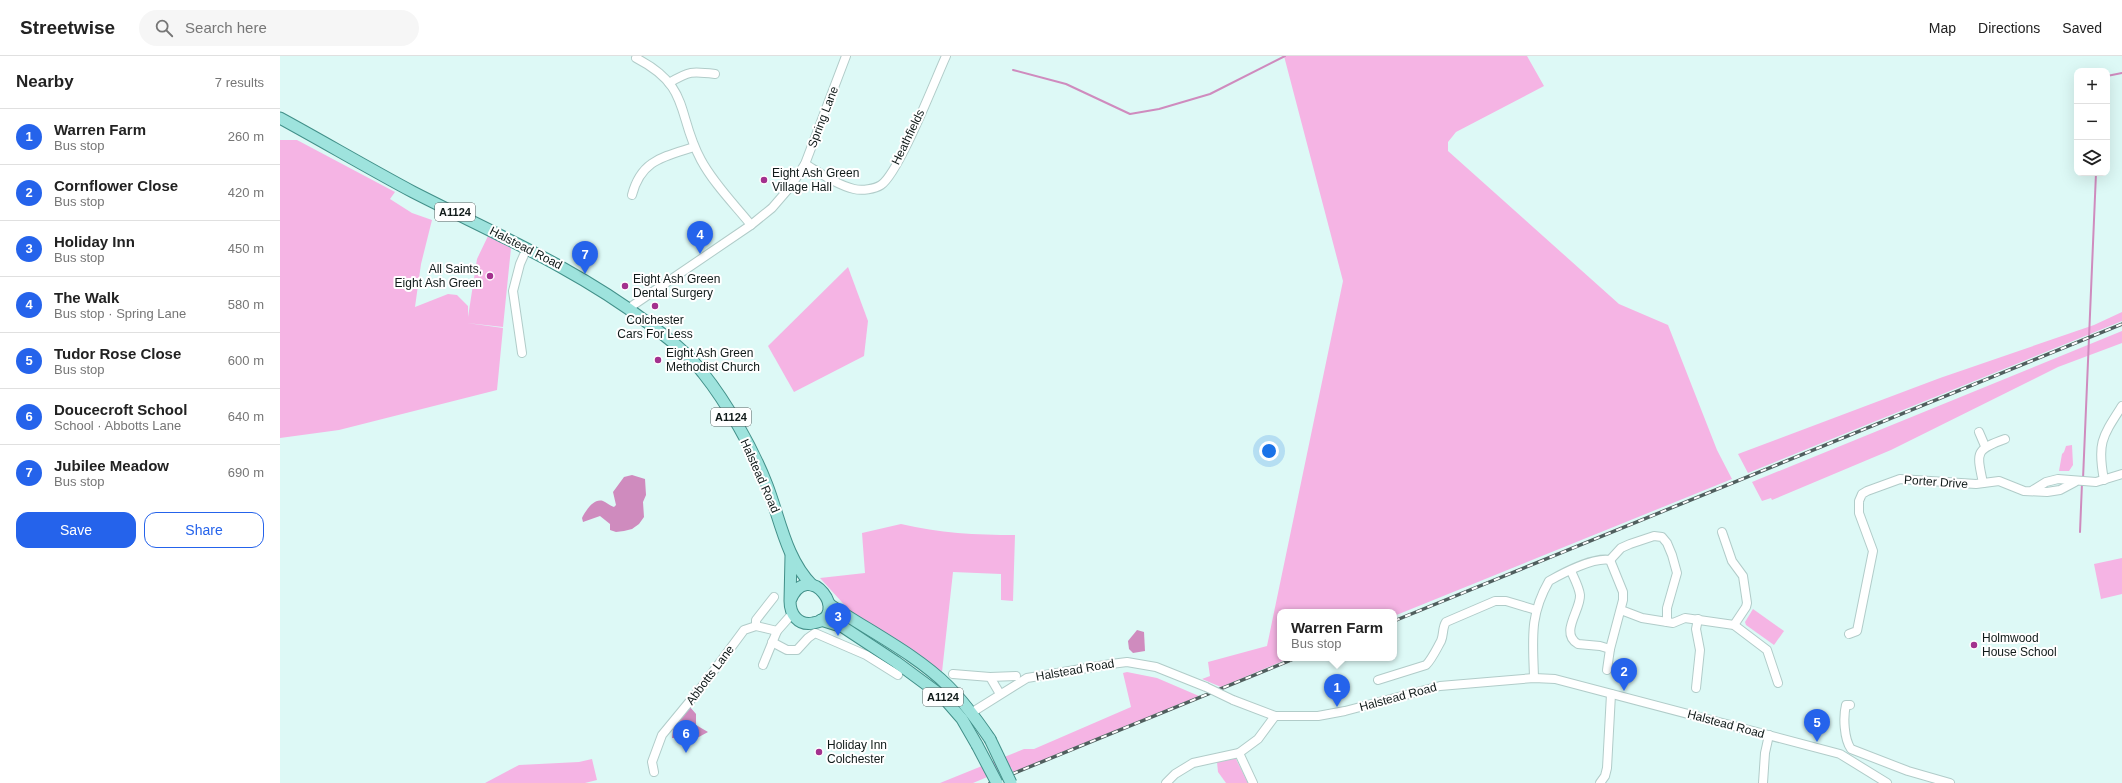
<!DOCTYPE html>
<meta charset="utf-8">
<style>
:root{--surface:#fff;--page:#f6f6f6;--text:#222;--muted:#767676;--line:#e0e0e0;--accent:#2563eb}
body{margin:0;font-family:Helvetica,sans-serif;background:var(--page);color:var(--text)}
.controls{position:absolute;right:12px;top:12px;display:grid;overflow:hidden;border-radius:8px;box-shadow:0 4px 16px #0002}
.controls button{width:36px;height:36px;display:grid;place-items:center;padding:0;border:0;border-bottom:1px solid var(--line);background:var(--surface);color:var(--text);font:20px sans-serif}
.you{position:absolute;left:989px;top:395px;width:14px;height:14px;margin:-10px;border:3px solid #fff;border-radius:50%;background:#1a73e8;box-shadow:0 0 0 6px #1a73e833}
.badge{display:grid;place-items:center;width:26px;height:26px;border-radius:50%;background:var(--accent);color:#fff;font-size:13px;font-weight:700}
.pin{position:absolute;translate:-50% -33px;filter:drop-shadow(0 1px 2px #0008)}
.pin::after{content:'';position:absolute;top:21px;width:14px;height:12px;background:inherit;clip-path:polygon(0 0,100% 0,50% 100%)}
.popup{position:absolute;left:997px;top:553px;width:120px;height:52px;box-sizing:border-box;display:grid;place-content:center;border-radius:8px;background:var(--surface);filter:drop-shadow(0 1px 3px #0005);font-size:13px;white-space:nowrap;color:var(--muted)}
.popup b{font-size:15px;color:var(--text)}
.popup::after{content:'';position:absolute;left:50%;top:100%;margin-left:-8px;border:8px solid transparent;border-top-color:var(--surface)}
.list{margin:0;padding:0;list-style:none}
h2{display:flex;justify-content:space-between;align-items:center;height:52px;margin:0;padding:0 16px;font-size:17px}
h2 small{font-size:13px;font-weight:400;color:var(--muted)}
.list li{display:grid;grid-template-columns:26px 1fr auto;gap:12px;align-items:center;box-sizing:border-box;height:56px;padding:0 16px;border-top:1px solid var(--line)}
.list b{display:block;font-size:15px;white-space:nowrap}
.list p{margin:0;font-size:13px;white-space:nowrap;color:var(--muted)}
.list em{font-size:13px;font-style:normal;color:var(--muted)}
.actions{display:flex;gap:8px;padding:12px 16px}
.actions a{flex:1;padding:9px 0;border:1px solid var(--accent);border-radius:12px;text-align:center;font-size:14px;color:var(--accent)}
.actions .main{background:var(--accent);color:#fff}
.icon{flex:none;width:22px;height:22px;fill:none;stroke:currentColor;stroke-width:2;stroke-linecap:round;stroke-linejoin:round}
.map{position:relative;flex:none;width:1842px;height:727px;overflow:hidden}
header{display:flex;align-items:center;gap:24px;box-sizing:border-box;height:56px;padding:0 20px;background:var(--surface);border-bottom:1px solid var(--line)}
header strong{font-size:19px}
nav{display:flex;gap:22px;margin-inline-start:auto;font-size:14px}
.search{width:280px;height:36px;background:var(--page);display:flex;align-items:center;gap:10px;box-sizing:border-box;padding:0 14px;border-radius:22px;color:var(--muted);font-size:15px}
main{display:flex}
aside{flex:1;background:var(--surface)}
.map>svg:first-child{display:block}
</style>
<header>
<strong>Streetwise</strong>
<div class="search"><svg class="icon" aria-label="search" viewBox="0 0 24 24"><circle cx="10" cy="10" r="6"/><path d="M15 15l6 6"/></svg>Search here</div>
<nav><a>Map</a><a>Directions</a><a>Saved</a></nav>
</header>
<main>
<aside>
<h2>Nearby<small>7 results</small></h2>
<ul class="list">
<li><span class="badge">1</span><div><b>Warren Farm</b><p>Bus stop</p></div><em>260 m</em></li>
<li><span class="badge">2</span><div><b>Cornflower Close</b><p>Bus stop</p></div><em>420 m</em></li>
<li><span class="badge">3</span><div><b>Holiday Inn</b><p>Bus stop</p></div><em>450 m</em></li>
<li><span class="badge">4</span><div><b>The Walk</b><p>Bus stop · Spring Lane</p></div><em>580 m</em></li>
<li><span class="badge">5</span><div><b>Tudor Rose Close</b><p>Bus stop</p></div><em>600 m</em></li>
<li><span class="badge">6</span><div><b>Doucecroft School</b><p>School · Abbotts Lane</p></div><em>640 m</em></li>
<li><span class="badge">7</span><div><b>Jubilee Meadow</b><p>Bus stop</p></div><em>690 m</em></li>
</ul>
<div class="actions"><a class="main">Save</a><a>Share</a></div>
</aside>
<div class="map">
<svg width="1842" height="727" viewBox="0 0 1842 727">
<rect width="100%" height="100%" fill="#ddf9f6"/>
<!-- green -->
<g fill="#f5b4e4">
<path d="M1004,0H1247L1264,30L1176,76L1168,86V95L1339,248L1388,269L1437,394L1452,423L1114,560V556H1000V602H1010L941,631L922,623L930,620L928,606L987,590L1063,225Z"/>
<path d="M0,84H17L115,136L110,143L132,157L152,164L141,208L135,251L168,238L177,239L188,250V261L197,203L208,180L231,192L223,271L187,267L223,272L217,334L59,374L0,382Z"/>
<path d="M568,211L588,265L584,300L514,336L488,290Z"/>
<path d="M1842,256V265L1468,417L1458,398L1660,322L1814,269Z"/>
<path d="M1842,275V287L1778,311L1611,394L1492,444L1491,442L1482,445L1472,426Z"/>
<path d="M1792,389L1793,409L1789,415H1779L1782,398L1784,396L1786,390Z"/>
<path d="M621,468C659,477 696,479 735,479L733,545L721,544V518L673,516L662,616L570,555L540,522L585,517L582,477Z"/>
<path d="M1842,502V538L1821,543L1814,508Z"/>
<path d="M1473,553L1504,575L1494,589L1466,569L1465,566Z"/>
<path d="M847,616L877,622L919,640L733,716L731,711L693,727H660L744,693H754L851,651L843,617Z"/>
<path d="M955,701L968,727H946L938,716L937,706Z"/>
<path d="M312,703L317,724L305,727H205L239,709L299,706Z"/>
</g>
<!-- water -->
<g fill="#cf8bbe">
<path d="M352,419L365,423L366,439L363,446L364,461L359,468L352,473L344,475L336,476L330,474V468L320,460L303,466L302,462C305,456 313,442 323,445C326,446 330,450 334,451L336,449L333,436L344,421Z"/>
<path d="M857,574L864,576L865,595L853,597L849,593L848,585Z"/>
<path d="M410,651L416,658V669L428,676L417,682H392L393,673Z"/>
</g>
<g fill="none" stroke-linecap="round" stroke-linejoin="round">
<!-- stream -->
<g stroke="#cf8bbe" stroke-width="2">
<path d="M733,14L786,28L850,58L879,53L930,38L1005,0"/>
<path d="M1827,20L1842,17"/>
<path d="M1803,423L1816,117"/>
<path d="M1800,476L1802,427"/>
</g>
<!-- minor casing -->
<g stroke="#b1ccc9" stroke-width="10">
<g id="minor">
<path d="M356,2C412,31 396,58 421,104C434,128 454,148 471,169"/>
<path d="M389,27C409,15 412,15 435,18"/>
<path d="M525,108C540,117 557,129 574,133C582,135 595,133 601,129C619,117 655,24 666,0"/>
<path d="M352,139C361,104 383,101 414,91"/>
<path d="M349,252L471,169L492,152L511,130L525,108L566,0"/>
<path d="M242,297L233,235L240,208L247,192"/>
<path d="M1699,376L1705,390"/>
<path d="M1824,424C1817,387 1822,381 1842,350"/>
<path d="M1703,427C1697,397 1694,394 1725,383"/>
<path d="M1753,434L1766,426L1778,423L1816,426L1842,418"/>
<path d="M1442,476L1452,505L1463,520L1467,547L1466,551L1454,569"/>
<path d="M1330,504L1341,492L1350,488L1374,480L1382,481L1387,487L1392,499L1397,517L1387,552V566"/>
<path d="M1291,515C1294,522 1299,531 1300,539C1301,554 1279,577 1298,588L1320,590L1330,593"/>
<path d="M1341,554L1362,562L1387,566L1393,567L1405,562L1454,569L1487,594L1498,627"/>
<path d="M476,570V564L494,541"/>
<path d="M1569,578L1577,575L1593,495L1579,457V445L1582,438L1587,435L1620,423L1696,428L1719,425L1744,435L1767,436L1780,434L1795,426"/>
<path d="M492,586L507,594H517L528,582L535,577L586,599L618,619"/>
<path d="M483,609L497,575L512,558"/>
<path d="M673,618L710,621L720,638"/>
<path d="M710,621L736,620"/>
<path d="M1254,622C1253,583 1249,560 1269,525C1283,517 1314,501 1330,504L1343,536V544L1330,593L1327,614"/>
<path d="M1098,624L1146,609C1152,603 1157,592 1161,585C1164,578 1162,572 1166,566L1215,545H1226L1256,554"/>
<path d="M1416,632L1420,594L1416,573L1418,563"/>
<path d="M953,644L995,660H1038L1065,655L1160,630L1254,622L1275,623L1560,698L1607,727"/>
<path d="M1570,649H1566C1563,661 1564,683 1571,693L1628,715L1670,727"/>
<path d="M691,657L747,622L831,608L847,606L876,611L926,631"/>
<path d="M959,697L973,727"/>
<path d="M374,716L372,706L382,679L424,628L464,574L476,570L497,575"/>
<path d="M886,727L895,718L913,707L959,697L978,683L995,660"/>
<path d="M1320,727L1325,720L1327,712L1331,638"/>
<path d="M1483,727L1485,697L1489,679"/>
</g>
</g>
<!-- major casing -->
<g stroke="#429089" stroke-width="13">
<g id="major">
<path d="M0,62C44,86 88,112 133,136C213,177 296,212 368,267C388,282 408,297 423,317C447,347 473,393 487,429C500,463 506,503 532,529"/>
<path d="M510,545C528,500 573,561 533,567C518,570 510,558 510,545L511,500"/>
<path d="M549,548C587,574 636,598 668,630C684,646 697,664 710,683"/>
<path d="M541,564L563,571L616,606L662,640L682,663L697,689"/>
</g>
</g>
<!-- minor -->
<use href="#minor" stroke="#fff" stroke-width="8"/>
<!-- major -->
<use href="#major" stroke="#9ee3dd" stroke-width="11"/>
<!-- rail casing -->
<g stroke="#505f5e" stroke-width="3.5">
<g id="rail">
<path d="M1114,565L1842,268"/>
<path d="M710,727L1016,602"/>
</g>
</g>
<!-- rail -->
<use href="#rail" stroke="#fff" stroke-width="2" stroke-dasharray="6" stroke-linecap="butt"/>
<!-- minor-bridge casing -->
<g stroke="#b1ccc9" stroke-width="10" stroke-linecap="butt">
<path id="minor-bridge" d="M926,631L953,644"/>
</g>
<!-- major-bridge casing -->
<g stroke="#429089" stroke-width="13" stroke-linecap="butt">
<g id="major-bridge">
<path d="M710,683L731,727"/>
<path d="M697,689L717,727"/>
</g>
</g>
<!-- minor-bridge -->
<use href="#minor-bridge" stroke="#fff" stroke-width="8"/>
<!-- major-bridge -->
<use href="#major-bridge" stroke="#9ee3dd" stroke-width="11"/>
</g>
<!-- markers -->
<g fill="#a3318e" stroke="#fff" stroke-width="1.5">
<circle cx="484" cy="124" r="4"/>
<circle cx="210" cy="220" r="4"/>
<circle cx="345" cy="230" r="4"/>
<circle cx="375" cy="250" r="4"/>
<circle cx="378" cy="304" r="4"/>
<circle cx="1694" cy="589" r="4"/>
<circle cx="539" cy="696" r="4"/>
</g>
<g text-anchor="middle" stroke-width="4" stroke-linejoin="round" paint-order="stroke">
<!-- shield labels -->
<g fill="#fff" stroke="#585f5e" stroke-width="1">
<rect x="155" y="147" width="40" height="18" rx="3"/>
<rect x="431" y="352" width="40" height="18" rx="3"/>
<rect x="643" y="632" width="40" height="18" rx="3"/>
</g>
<g font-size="11" font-weight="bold" fill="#101a19">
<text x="175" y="160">A1124</text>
<text x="451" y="365">A1124</text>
<text x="663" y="645">A1124</text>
</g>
<!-- street labels -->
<g font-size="12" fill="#101a19" stroke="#fff">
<text transform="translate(543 61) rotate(-69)" y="4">Spring Lane</text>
<text transform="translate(628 81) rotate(-64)" y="4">Heathfields</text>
<text transform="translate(246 192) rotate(27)" y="4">Halstead Road</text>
<text transform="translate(480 420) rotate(66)" y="4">Halstead Road</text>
<text transform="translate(1656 426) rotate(4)" y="4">Porter Drive</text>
<text transform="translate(795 614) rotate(-10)" y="4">Halstead Road</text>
<text transform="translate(430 619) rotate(-53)" y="4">Abbotts Lane</text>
<text transform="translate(1118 641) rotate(-15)" y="4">Halstead Road</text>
<text transform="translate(1446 668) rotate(15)" y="4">Halstead Road</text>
</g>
<!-- poi labels -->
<g font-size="12" fill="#101a19" stroke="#fff" text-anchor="start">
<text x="492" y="121">Eight Ash Green<tspan x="492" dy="14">Village Hall</tspan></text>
<text x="202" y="217" text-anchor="end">All Saints,<tspan x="202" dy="14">Eight Ash Green</tspan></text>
<text x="353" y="227">Eight Ash Green<tspan x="353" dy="14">Dental Surgery</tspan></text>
<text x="375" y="268" text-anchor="middle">Colchester<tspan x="375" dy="14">Cars For Less</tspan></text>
<text x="386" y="301">Eight Ash Green<tspan x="386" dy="14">Methodist Church</tspan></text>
<text x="1702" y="586">Holmwood<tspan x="1702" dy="14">House School</tspan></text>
<text x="547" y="693">Holiday Inn<tspan x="547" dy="14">Colchester</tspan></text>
</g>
</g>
</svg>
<div class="controls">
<button>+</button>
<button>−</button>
<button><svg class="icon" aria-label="layers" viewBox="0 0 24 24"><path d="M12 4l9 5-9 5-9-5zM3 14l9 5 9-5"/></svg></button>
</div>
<div class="you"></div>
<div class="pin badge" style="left:1057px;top:651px">1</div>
<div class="popup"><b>Warren Farm</b>Bus stop</div>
<div class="pin badge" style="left:1344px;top:635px">2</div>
<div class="pin badge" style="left:558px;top:580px">3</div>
<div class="pin badge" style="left:420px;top:198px">4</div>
<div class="pin badge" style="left:1537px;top:686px">5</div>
<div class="pin badge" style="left:406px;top:697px">6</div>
<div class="pin badge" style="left:305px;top:218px">7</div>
</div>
</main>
